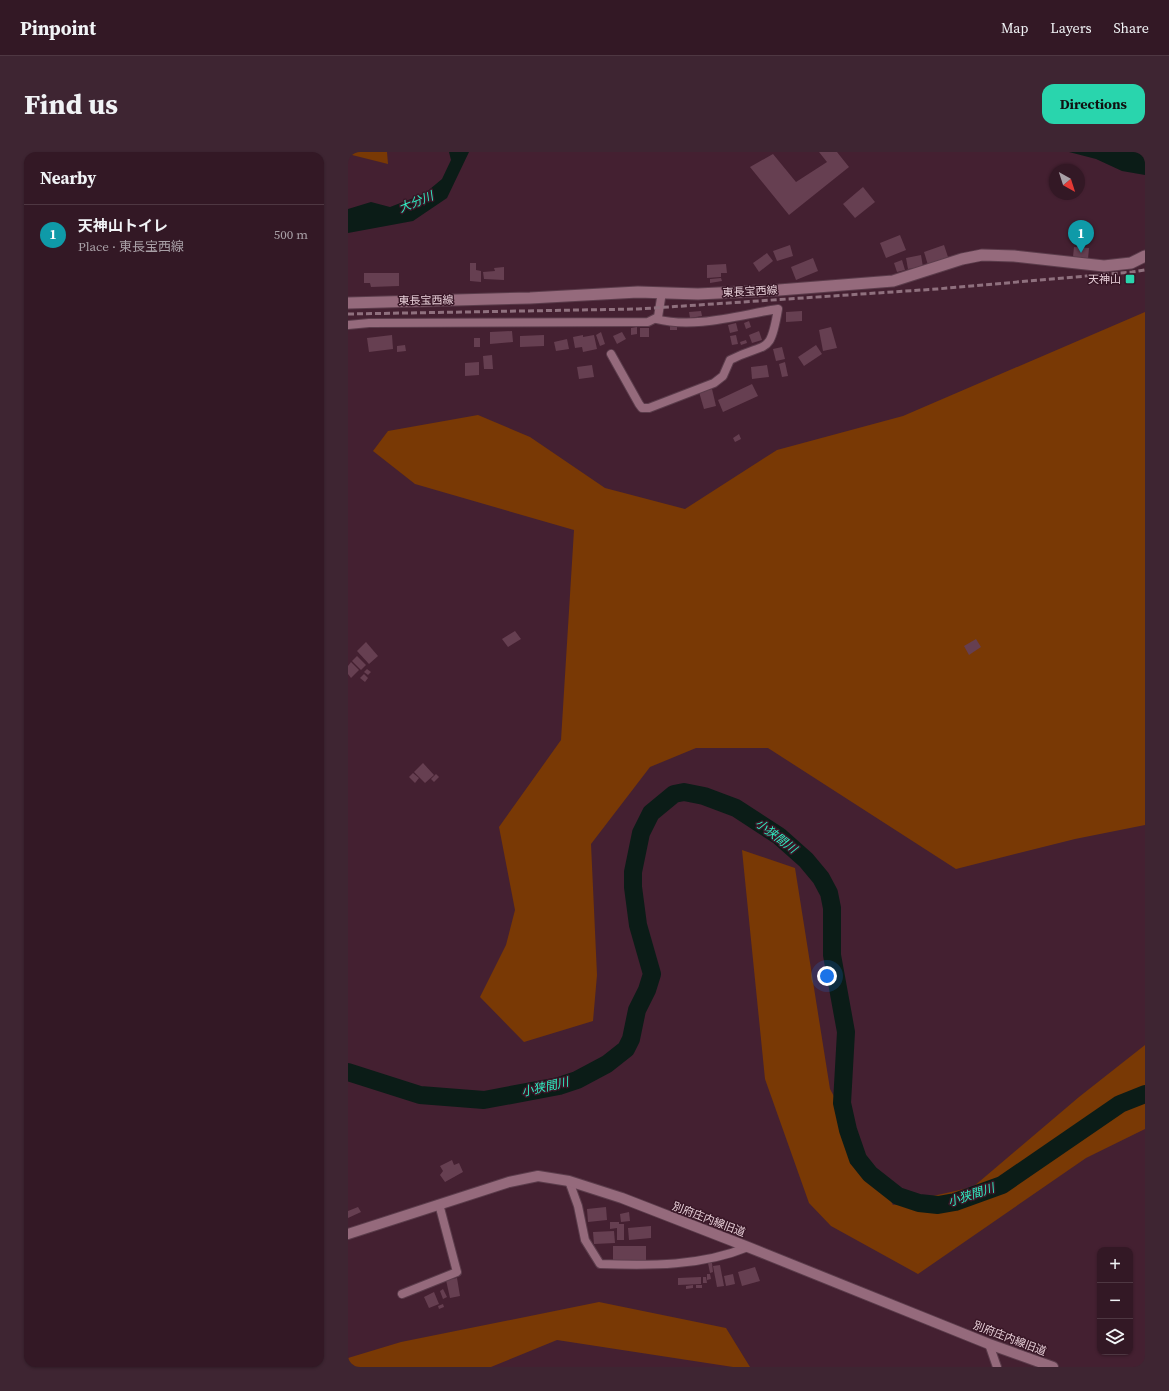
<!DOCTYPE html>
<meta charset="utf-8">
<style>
:root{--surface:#331825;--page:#3e2532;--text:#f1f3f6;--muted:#a9a0a7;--line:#4e3742;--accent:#29d5ad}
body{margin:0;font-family:"Source Serif 4","Noto Sans JP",serif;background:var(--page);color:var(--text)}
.controls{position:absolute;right:12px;bottom:12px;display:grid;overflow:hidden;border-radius:8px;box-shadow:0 1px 3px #0004}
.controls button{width:36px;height:36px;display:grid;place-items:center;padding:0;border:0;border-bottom:1px solid var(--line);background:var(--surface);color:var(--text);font:20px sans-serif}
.compass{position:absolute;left:701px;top:12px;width:36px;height:36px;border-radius:50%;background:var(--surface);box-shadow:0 1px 3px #0004;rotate:141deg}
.you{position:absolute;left:479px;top:824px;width:14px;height:14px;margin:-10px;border:3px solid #fff;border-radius:50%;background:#1a73e8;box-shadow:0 0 0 6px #1a73e833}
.badge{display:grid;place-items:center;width:26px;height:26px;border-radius:50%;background:var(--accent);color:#fff;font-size:13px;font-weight:700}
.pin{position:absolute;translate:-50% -33px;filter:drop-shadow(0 1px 2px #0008)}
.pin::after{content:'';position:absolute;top:21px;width:14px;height:12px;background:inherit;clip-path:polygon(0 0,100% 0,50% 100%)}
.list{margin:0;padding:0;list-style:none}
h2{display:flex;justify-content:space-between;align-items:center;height:52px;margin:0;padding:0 16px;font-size:17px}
h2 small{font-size:13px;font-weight:400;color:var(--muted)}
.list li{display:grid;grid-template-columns:26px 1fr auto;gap:12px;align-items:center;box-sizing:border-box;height:60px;padding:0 16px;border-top:1px solid var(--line)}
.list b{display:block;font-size:15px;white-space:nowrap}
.list p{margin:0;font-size:13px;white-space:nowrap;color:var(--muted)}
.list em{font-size:13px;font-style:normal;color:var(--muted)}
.icon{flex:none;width:22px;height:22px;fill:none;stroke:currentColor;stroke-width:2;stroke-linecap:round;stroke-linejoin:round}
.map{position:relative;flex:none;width:797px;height:1215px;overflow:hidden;border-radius:12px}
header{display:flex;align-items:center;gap:24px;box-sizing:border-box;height:56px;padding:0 20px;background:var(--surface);border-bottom:1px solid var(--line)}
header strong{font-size:19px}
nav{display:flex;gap:22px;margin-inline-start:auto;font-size:14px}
.intro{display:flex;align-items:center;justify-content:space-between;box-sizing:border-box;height:96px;padding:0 24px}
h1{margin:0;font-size:28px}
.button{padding:10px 18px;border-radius:12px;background:var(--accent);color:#111;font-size:14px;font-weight:700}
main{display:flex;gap:24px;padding:0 24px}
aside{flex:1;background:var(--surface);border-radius:12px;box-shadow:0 1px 3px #0004}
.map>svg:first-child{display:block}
</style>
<header>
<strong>Pinpoint</strong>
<nav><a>Map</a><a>Layers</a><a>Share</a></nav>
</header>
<div class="intro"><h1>Find us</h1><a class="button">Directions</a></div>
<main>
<aside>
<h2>Nearby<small></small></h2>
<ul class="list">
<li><span class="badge" style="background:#0f9aa8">1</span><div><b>天神山トイレ</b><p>Place · 東長宝西線</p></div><em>500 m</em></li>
</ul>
</aside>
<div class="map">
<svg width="797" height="1215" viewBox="0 0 797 1215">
<rect width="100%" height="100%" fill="#442031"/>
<!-- green -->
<g fill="#793905">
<path d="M0,0H39L40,12L0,2Z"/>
<path d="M797,160V673L727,687L608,717L420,596H348L302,615L243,692L249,823L245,869L176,890L132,845L158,793L167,758L151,675L213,588L226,378L67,332L25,299L40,279L130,263L182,285L257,336L337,357L429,298L555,264Z"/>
<path d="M394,698L447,716L482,937L545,1053L625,1035L731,945L797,893V977L738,1006L570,1122L483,1074L461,1051L417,927Z"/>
<path d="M251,1150L378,1176L402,1215H385L209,1188L143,1215H0V1206L53,1190Z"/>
</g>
<!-- water -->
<g fill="#0b1c17">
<path d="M101,0H121L99,46L65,69L0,81V57L23,50L42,55L76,42L94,27L103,8Z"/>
<path d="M721,0H797V23L774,19L748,7Z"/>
</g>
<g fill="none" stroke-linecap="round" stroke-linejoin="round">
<!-- river -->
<path stroke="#0b1c17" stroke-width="18" d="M0,920L72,943L136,948L211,934L229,928L259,912L278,897L283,887L289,858L299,838L304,822L290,773L285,735V720L293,681L303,661L326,642L336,640L356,644L388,656L431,684L458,708L473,726L481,741L484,756V803L498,880L494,951L500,978L510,1007L522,1022L550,1044L571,1051L590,1053L607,1050L654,1033L772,952L797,942"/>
</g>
<!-- building -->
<g fill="#663f51">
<path d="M471,0H489L501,15L441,63L402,15L425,2L448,30L479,10Z"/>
<path d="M515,35L527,50L507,66L495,52Z"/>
<path d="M552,83L558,98L538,106L532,91Z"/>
<path d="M442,93L445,104L429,109L425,99Z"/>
<path d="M596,93L600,105L580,113L576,100Z"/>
<path d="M726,95L741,96L740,107L725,105Z"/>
<path d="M419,101L425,109L411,120L405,111Z"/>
<path d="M573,103L575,115L560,117L558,106Z"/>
<path d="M465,106L470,119L448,128L443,115Z"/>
<path d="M554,108L557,118L549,120L546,111Z"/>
<path d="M122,111H128V118L133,119V130L122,129Z"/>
<path d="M378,112L379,121H373V125L359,126V113Z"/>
<path d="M156,115V128L136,127L135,120L147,119L146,116Z"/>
<path d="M16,121H51V134L23,135L22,131H16Z"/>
<path d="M373,126L374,129L362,131V127Z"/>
<path d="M353,159L354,164L342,166L341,160Z"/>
<path d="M454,159V169L438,170V160Z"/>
<path d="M401,169L403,175L398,177L396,171Z"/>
<path d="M388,171L390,179L382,181L380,173Z"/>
<rect x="322" y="174" width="7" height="4"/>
<path d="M289,175V182L283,183V176Z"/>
<path d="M483,175L489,196L475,199L471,178Z"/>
<rect x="292" y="176" width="9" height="9"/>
<path d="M164,179L165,190L142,192V180Z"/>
<path d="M411,179L414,188L404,191L401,183Z"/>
<path d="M253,180L257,192L252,194L248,183Z"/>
<path d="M274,180L278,187L269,192L265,184Z"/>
<path d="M44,183L45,197L21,200L19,186Z"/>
<path d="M196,183V194L172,195V184Z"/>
<path d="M235,183V185L246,183L249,197L235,200L234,195L227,196L225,185Z"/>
<path d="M388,183L390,192L384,193L382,184Z"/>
<rect x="126" y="186" width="6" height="9"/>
<path d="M219,187L221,197L208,199L206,190Z"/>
<path d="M398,188L399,191L393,193L392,190Z"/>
<path d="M57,193L58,199L49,200V194Z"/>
<path d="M468,193L474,202L456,214L450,205Z"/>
<path d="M434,195L437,207L428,209L425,197Z"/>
<path d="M144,203L145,217H136L135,204Z"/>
<path d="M131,210V223L117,224V211Z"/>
<path d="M437,210L440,224L434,225L431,212Z"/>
<path d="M244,213L246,225L231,227L229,215Z"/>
<path d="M419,213L421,225L404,227L403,215Z"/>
<path d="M404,232L410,244L375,260L370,248Z"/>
<path d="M364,237L368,254L356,257L351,240Z"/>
<path d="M391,282L393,287L387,290L385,286Z"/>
<path d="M167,479L173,487L160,495L154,487Z"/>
<path d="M628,487L633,495L621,503L616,494Z"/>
<path d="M18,490L30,504L21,512L9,499Z"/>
<path d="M9,504L18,513L13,518L4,509Z"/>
<path d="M3,510L11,518L3,526L0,522V514Z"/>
<path d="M19,517L23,520L20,523L16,520Z"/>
<path d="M16,522L20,526L17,530L12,526Z"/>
<path d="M75,611L86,623L77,631L66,620Z"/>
<path d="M65,621L71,626L67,631L61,625Z"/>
<path d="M88,622L91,625L86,630L83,627Z"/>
<path d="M104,1008L106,1013L111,1011L115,1020L97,1030L92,1023L95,1019L92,1014Z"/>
<path d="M10,1055L13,1060L0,1066V1059Z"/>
<path d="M258,1055L259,1068L240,1070L239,1057Z"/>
<path d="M281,1060L282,1069L273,1070L272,1062Z"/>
<path d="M262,1070H271V1072H276V1088H269V1076L262,1077Z"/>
<path d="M303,1074V1086L281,1088L280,1076Z"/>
<path d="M266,1079L267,1091L246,1092L245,1080Z"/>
<rect x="265" y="1094" width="33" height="14"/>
<path d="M360,1111H364L365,1120L362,1121Z"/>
<path d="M372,1113L376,1134L369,1135L365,1114Z"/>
<path d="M407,1115L412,1129L394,1134L390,1120Z"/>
<path d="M359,1122H362L363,1127L359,1128Z"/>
<path d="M385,1122L387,1132L378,1134L376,1124Z"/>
<path d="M353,1125V1132L330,1133V1126Z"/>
<path d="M355,1125H358L359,1131H355Z"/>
<path d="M109,1126L112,1144L102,1146L98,1128Z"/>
<path d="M345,1133V1136L338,1137V1134Z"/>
<rect x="348" y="1133" width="6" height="3"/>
<path d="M95,1137L99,1145L95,1147L92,1139Z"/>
<path d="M86,1140L91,1152L81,1156L76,1145Z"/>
<path d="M95,1152L96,1155L91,1157L90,1154Z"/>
</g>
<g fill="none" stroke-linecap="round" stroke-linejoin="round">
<!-- minor casing -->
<g stroke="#5b3c4b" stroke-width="10">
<g id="minor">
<path d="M0,173L21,171L300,170L310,165L314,140"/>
<path d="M263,202L291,252L294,256H301L366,231L375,224L382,208C419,189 422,205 430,157C391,163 347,177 308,167"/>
<path d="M221,1029L230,1054L237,1088L252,1112C302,1114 354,1114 400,1095"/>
<path d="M54,1142L109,1120L91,1052"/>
<path d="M641,1192L649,1215"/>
</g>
</g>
<!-- tertiary casing -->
<g stroke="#5b3c4b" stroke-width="12">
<path id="tertiary" d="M0,1082L161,1030L190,1024L221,1029L274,1046L400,1095L641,1192L705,1215"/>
</g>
<!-- secondary casing -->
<g stroke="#5b3c4b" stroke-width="13">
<path id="secondary" d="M0,151L182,146L290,140L350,142L431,138L545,129L614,107L634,103L666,104L756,114L783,111L797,104"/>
</g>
<!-- minor -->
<use href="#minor" stroke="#956a7c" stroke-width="8"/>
<!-- tertiary -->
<use href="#tertiary" stroke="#956a7c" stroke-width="10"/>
<!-- secondary -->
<use href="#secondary" stroke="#956a7c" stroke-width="11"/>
<!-- rail -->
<path stroke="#8f707e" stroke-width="3" stroke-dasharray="6 3" stroke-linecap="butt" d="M0,162L290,157L589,137L784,120L797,118"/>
</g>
<!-- markers -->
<rect fill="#29d5ad" stroke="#391727" stroke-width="1.5" x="777" y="122" width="10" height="10" rx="2"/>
<g text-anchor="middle" stroke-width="3" stroke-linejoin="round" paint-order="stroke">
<!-- poi labels -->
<g font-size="11" fill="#e8d0d9" stroke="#391727" text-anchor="end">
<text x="773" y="131">天神山</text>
</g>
<!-- street labels -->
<g font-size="11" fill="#e8d0d9" stroke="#391727">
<text transform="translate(402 139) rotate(-3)" y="4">東長宝西線</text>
<text transform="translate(78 148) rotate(-1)" y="4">東長宝西線</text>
<text transform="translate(361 1067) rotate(21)" y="4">別府庄内線旧道</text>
<text transform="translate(662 1186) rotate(21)" y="4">別府庄内線旧道</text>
</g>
<!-- water labels -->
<g font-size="12" font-style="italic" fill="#2eedc1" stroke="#391727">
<text transform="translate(68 50) rotate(-22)" y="4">大分川</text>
<text transform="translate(428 684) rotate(37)" y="4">小狭間川</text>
<text transform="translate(197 935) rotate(-13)" y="4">小狭間川</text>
<text transform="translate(623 1043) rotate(-18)" y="4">小狭間川</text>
</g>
</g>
</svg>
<div class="controls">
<button>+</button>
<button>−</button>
<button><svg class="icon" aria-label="layers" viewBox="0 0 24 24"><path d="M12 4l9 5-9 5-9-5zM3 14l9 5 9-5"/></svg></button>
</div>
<svg class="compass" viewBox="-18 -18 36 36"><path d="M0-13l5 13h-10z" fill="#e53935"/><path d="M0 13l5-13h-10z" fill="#a9a0a7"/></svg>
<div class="you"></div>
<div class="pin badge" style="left:733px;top:101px;background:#0f9aa8">1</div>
</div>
</main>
